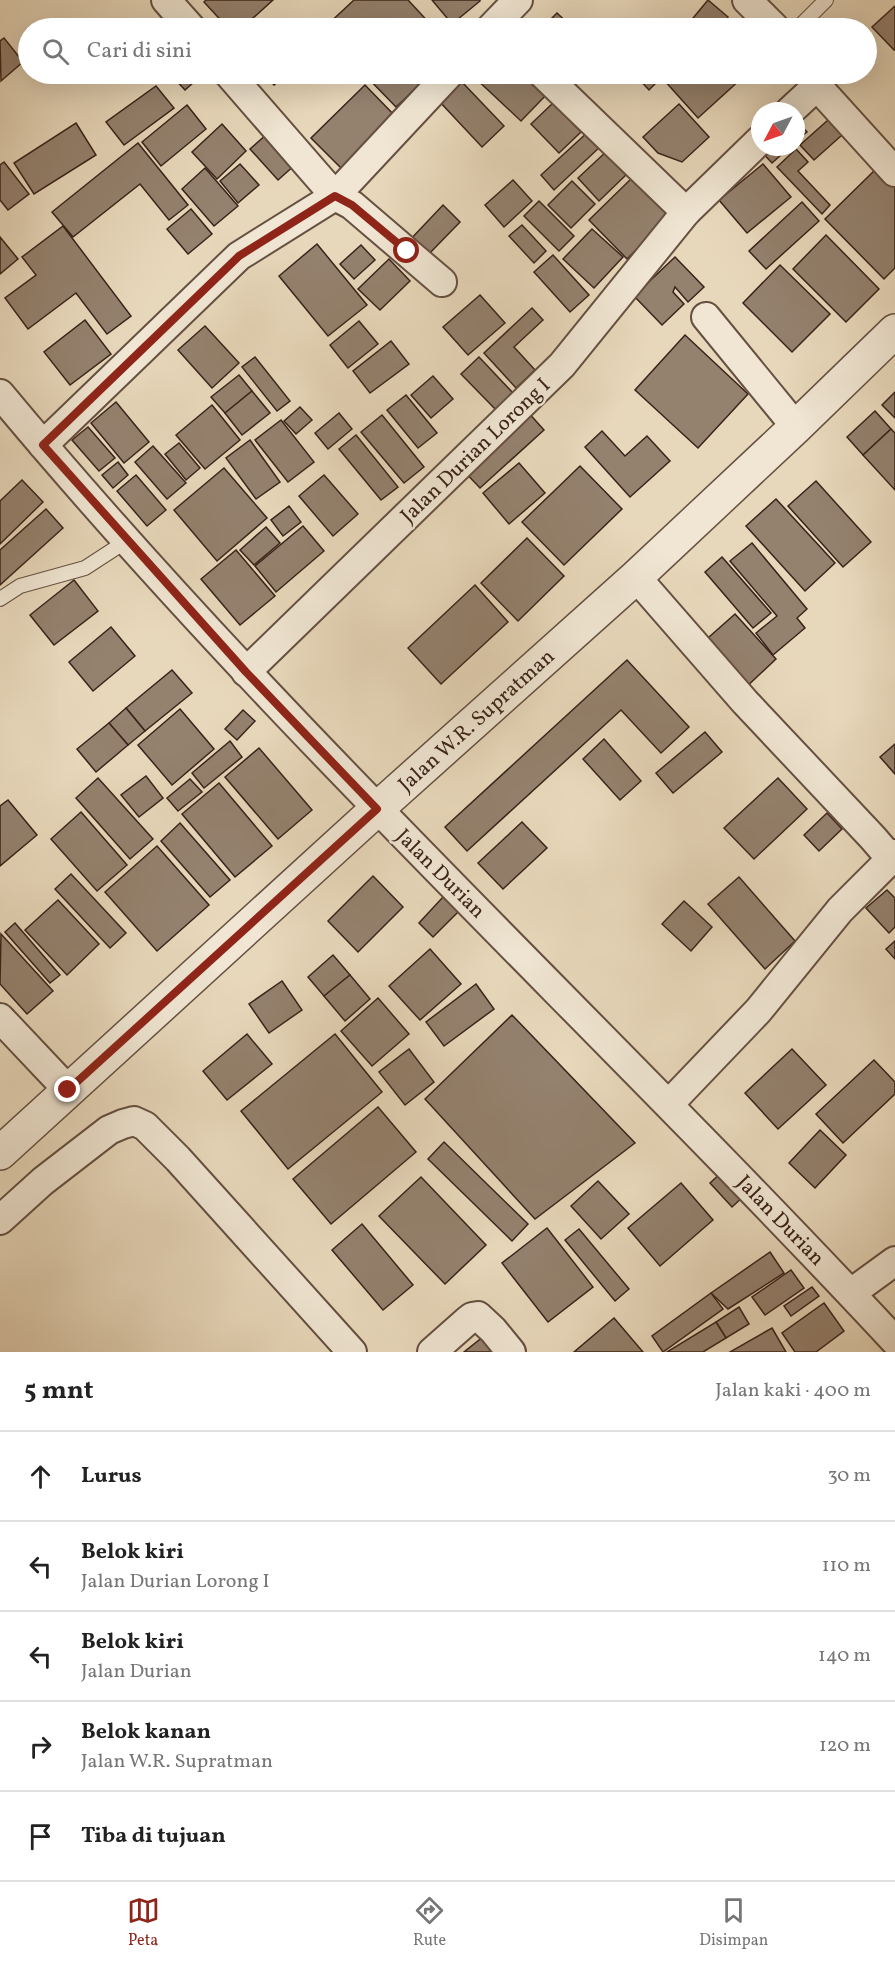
<!DOCTYPE html>
<html lang="id">
<meta charset="utf-8">
<style>
:root{--surface:#fff;--page:#f2f2f2;--text:#222;--muted:#767676;--line:#e0e0e0;--accent:#8f2418}
body{margin:0;font-family:Vollkorn,serif;background:var(--page);color:var(--text)}
.compass{position:absolute;left:751px;top:102px;width:54px;height:54px;border-radius:50%;background:var(--surface);box-shadow:0 6px 24px #0002;rotate:229deg}
.stop{position:absolute;width:18px;height:18px;margin:-14px;border:4px solid #8f2418;border-radius:50%;background:#fff}
.stop.end{background:#8f2418;border-color:#fff;box-shadow:0 2px 6px #0008}
.list{margin:0;padding:0;list-style:none}
h2{display:flex;justify-content:space-between;align-items:center;height:78px;margin:0;padding:0 24px;font-size:26px}
h2 small{font-size:20px;font-weight:400;color:var(--muted)}
.list li{display:grid;grid-template-columns:39px 1fr auto;gap:18px;align-items:center;box-sizing:border-box;height:90px;padding:0 24px;border-top:2px solid var(--line)}
.list b{display:block;font-size:22px;white-space:nowrap}
.list p{margin:0;font-size:20px;white-space:nowrap;color:var(--muted)}
.list em{font-size:20px;font-style:normal;color:var(--muted)}
.icon{flex:none;width:33px;height:33px;fill:none;stroke:currentColor;stroke-width:2;stroke-linecap:round;stroke-linejoin:round}
.map{position:relative;flex:none;width:895px;height:1352px;overflow:hidden}
.search{position:absolute;background:var(--surface);box-shadow:0 6px 24px #0002;left:18px;right:18px;top:18px;height:66px;display:flex;align-items:center;gap:15px;box-sizing:border-box;padding:0 21px;border-radius:33px;color:var(--muted);font-size:22px}
.sheet{height:528px;background:var(--surface)}
nav{display:flex;justify-content:space-around;align-items:center;box-sizing:border-box;height:84px;border-top:2px solid var(--line);background:var(--surface);font-size:16px;color:var(--muted)}
nav a{display:grid;justify-items:center;gap:3px}
nav .on{color:var(--accent)}
.map>svg:first-child{display:block}
</style>
<div class="map">
<svg width="895" height="1352" viewBox="0 0 895 1352">
<rect width="100%" height="100%" fill="#e8d8bb"/>
<filter id="stains"><feTurbulence type="fractalNoise" baseFrequency=".00333" numOctaves="4"/><feColorMatrix values="0 0 0 0 .2 0 0 0 0 .09 0 0 0 0 .02 0 0 0 .5 -.17"/></filter>
<radialGradient id="worn" r=".72"><stop offset=".6" stop-color="#630" stop-opacity="0"/><stop offset="1" stop-color="#630" stop-opacity=".3"/></radialGradient>
<!-- building -->
<g fill="#94816e" stroke="#3a231a" stroke-width="1.5">
<path d="M206,0H273L242,28H228L204,2Z"/>
<path d="M354,0H408L434,28H324Z"/>
<path d="M432,0H480V1L452,24Z"/>
<path d="M708,0L728,17L718,28H695L689,23Z"/>
<path d="M895,6V50H894L872,27Z"/>
<path d="M557,13L573,28H542Z"/>
<path d="M4,38L23,62L1,81L0,41Z"/>
<path d="M170,74H203L185,90Z"/>
<path d="M264,74H288L274,85Z"/>
<path d="M364,74H431L396,107Z"/>
<path d="M471,74H526L547,94L521,121Z"/>
<path d="M638,74H665L649,90L636,76Z"/>
<path d="M671,74H738L742,78L698,118L664,80Z"/>
<path d="M461,81L504,126L482,147L439,101Z"/>
<path d="M365,85L396,117L343,170L311,138Z"/>
<path d="M156,86L174,108L124,145L106,122Z"/>
<path d="M553,103L581,132L559,153L531,124Z"/>
<path d="M679,104L709,137L682,162L658,153L643,137Z"/>
<path d="M187,105L206,129L161,166L142,142Z"/>
<path d="M796,120L807,132L796,141Z"/>
<path d="M828,120L842,135L814,160L800,145Z"/>
<path d="M76,123L96,155L34,194L14,163Z"/>
<path d="M222,124L246,151L217,179L192,152Z"/>
<path d="M589,131L602,145L554,190L541,175Z"/>
<path d="M268,133L296,164L278,180L250,149Z"/>
<path d="M138,143L188,205L169,220L140,184L73,237L52,212Z"/>
<path d="M756,146L760,147H790L772,163Z"/>
<path d="M796,149L808,162L798,171L830,205L822,214L777,167Z"/>
<path d="M608,150L629,172L599,201L578,178Z"/>
<path d="M4,162L29,194L8,210L0,200V165Z"/>
<path d="M240,164L259,185L238,203L220,181Z"/>
<path d="M763,164L791,197L747,233L719,200Z"/>
<path d="M205,168L238,206L214,226L182,189Z"/>
<path d="M877,168L895,187V268L884,279L825,219Z"/>
<path d="M634,176L672,214L627,259L589,220Z"/>
<path d="M513,180L532,201L504,227L485,205Z"/>
<path d="M572,181L595,204L571,228L548,205Z"/>
<path d="M539,201L574,236L559,251L524,216Z"/>
<path d="M802,202L819,221L766,269L749,251Z"/>
<path d="M443,205L460,222L425,258L408,242Z"/>
<path d="M191,209L212,234L188,254L167,229Z"/>
<path d="M522,225L546,251L534,263L509,236Z"/>
<path d="M63,226L131,316L107,334L76,293L28,329L5,298L36,275L22,257Z"/>
<path d="M592,229L623,257L594,288L563,259Z"/>
<path d="M826,235L879,289L846,322L793,269Z"/>
<path d="M0,237L18,259L0,274Z"/>
<path d="M317,244L367,305L328,336L279,276Z"/>
<path d="M361,245L375,260L354,279L340,264Z"/>
<path d="M553,255L589,295L570,312L534,272Z"/>
<path d="M675,257L704,287L688,302L675,287L673,292L684,304L662,325L634,296Z"/>
<path d="M389,259L410,281L380,310L358,289Z"/>
<path d="M780,265L830,314L792,352L743,303Z"/>
<path d="M480,295L505,323L468,355L443,327Z"/>
<path d="M532,308L543,320L514,347L535,370L516,388L484,353Z"/>
<path d="M85,320L111,354L70,385L44,352Z"/>
<path d="M359,321L378,344L348,368L330,345Z"/>
<path d="M205,326L239,363L212,388L178,350Z"/>
<path d="M685,335L748,394L698,448L635,390Z"/>
<path d="M391,341L409,364L370,393L353,371Z"/>
<path d="M255,357L290,401L277,411L242,367Z"/>
<path d="M479,357L513,393L496,410L461,374Z"/>
<path d="M239,375L252,391L225,413L211,397Z"/>
<path d="M433,376L453,399L431,418L411,395Z"/>
<path d="M252,391L270,413L242,435L225,413Z"/>
<path d="M895,392V418L882,405Z"/>
<path d="M406,395L437,433L418,448L387,410Z"/>
<path d="M116,402L149,442L124,463L91,423Z"/>
<path d="M212,405L240,440L205,469L176,435Z"/>
<path d="M300,407L312,420L296,434L284,421Z"/>
<path d="M526,410L544,430L480,488L462,469Z"/>
<path d="M875,411L891,429L863,455L847,437Z"/>
<path d="M339,413L352,429L328,449L315,433Z"/>
<path d="M382,415L424,467L404,483L361,432Z"/>
<path d="M281,420L314,462L288,482L255,440Z"/>
<path d="M88,427L115,458L99,471L72,440Z"/>
<path d="M891,429L895,433V490L863,455Z"/>
<path d="M602,431L625,456L647,436L670,461L630,497L585,447Z"/>
<path d="M356,435L398,487L381,500L339,449Z"/>
<path d="M250,440L280,482L256,499L226,458Z"/>
<path d="M179,443L200,468L186,480L165,454Z"/>
<path d="M153,446L186,483L167,499L135,462Z"/>
<path d="M118,462L128,475L113,488L102,475Z"/>
<path d="M519,463L545,493L509,524L483,493Z"/>
<path d="M580,466L622,509L564,565L522,522Z"/>
<path d="M224,468L267,518L217,561L174,510Z"/>
<path d="M136,475L166,510L147,526L117,491Z"/>
<path d="M324,475L358,514L333,536L299,496Z"/>
<path d="M22,480L43,502L0,544V501Z"/>
<path d="M816,481L871,542L843,567L788,506Z"/>
<path d="M776,499L835,563L805,591L746,526Z"/>
<path d="M289,506L301,522L283,536L271,520Z"/>
<path d="M46,509L63,528L0,585V550Z"/>
<path d="M303,526L324,551L276,592L255,566Z"/>
<path d="M266,527L280,543L254,565L240,550Z"/>
<path d="M527,538L564,576L518,621L481,583Z"/>
<path d="M752,543L807,609L797,618L805,628L773,655L756,633L777,616L730,561Z"/>
<path d="M236,550L275,596L240,625L201,579Z"/>
<path d="M722,557L771,613L753,628L705,572Z"/>
<path d="M74,580L98,611L54,645L30,615Z"/>
<path d="M475,585L508,622L441,684L408,648Z"/>
<path d="M735,614L776,659L742,691L700,645Z"/>
<path d="M111,627L135,656L93,691L69,662Z"/>
<path d="M627,660L689,727L661,753L621,710L467,851L445,827Z"/>
<path d="M172,670L192,693L145,731L126,708Z"/>
<path d="M126,708L145,731L128,745L109,723Z"/>
<path d="M180,709L214,749L172,785L138,745Z"/>
<path d="M243,710L255,721L237,740L225,729Z"/>
<path d="M109,723L128,745L96,772L77,749Z"/>
<path d="M705,732L722,752L673,793L656,773Z"/>
<path d="M604,739L641,781L620,800L583,759Z"/>
<path d="M230,741L242,757L204,788L192,773Z"/>
<path d="M895,744V774L880,757Z"/>
<path d="M259,748L312,810L278,839L225,777Z"/>
<path d="M146,776L163,798L139,817L121,795Z"/>
<path d="M98,778L153,839L130,859L76,798Z"/>
<path d="M778,778L807,809L754,859L724,828Z"/>
<path d="M190,779L202,792L178,811L167,798Z"/>
<path d="M219,783L272,846L235,877L182,814Z"/>
<path d="M8,800L37,835L0,866V806Z"/>
<path d="M81,812L127,865L97,891L51,839Z"/>
<path d="M827,813L842,829L819,851L804,835Z"/>
<path d="M522,822L547,848L503,889L478,863Z"/>
<path d="M180,823L230,880L210,897L161,841Z"/>
<path d="M157,846L209,905L157,951L105,892Z"/>
<path d="M71,874L126,933L110,948L55,889Z"/>
<path d="M373,876L403,907L358,952L328,921Z"/>
<path d="M739,877L795,941L765,969L708,904Z"/>
<path d="M887,890L895,898V927L889,933L866,908Z"/>
<path d="M443,897L458,912L433,937L419,923Z"/>
<path d="M58,900L99,944L67,975L25,930Z"/>
<path d="M684,901L712,927L691,951L662,924Z"/>
<path d="M15,923L60,975L50,983L5,932Z"/>
<path d="M1,934L53,991L27,1014L0,984Z"/>
<path d="M895,941V959L886,949Z"/>
<path d="M430,949L461,984L420,1020L389,986Z"/>
<path d="M333,955L350,975L324,996L308,977Z"/>
<path d="M350,975L370,999L345,1021L324,996Z"/>
<path d="M282,981L302,1010L269,1033L249,1004Z"/>
<path d="M476,984L494,1009L444,1046L426,1022Z"/>
<path d="M378,998L409,1034L372,1066L341,1031Z"/>
<path d="M512,1015L635,1143L535,1219L425,1099Z"/>
<path d="M247,1034L272,1064L227,1100L203,1071Z"/>
<path d="M335,1034L382,1092L288,1169L241,1111Z"/>
<path d="M409,1049L434,1082L405,1105L379,1072Z"/>
<path d="M792,1049L826,1085L778,1129L745,1093Z"/>
<path d="M874,1060L895,1082V1094L843,1143L816,1114Z"/>
<path d="M378,1107L416,1152L331,1224L293,1179Z"/>
<path d="M820,1130L846,1155L815,1188L789,1163Z"/>
<path d="M444,1142L528,1224L512,1241L428,1159Z"/>
<path d="M724,1170L746,1194L732,1207L710,1183Z"/>
<path d="M421,1177L486,1245L445,1284L379,1216Z"/>
<path d="M598,1181L629,1214L601,1239L571,1206Z"/>
<path d="M681,1183L713,1220L660,1266L628,1228Z"/>
<path d="M362,1224L413,1285L383,1310L332,1250Z"/>
<path d="M547,1228L593,1287L548,1322L502,1263Z"/>
<path d="M579,1229L629,1289L615,1301L565,1240Z"/>
<path d="M770,1252L784,1273L728,1309L711,1293Z"/>
<path d="M791,1270L804,1288L765,1315L752,1297Z"/>
<path d="M812,1287L819,1296L791,1316L784,1306Z"/>
<path d="M711,1293L723,1309L663,1352L652,1336Z"/>
<path d="M824,1303L844,1331L816,1352H795L782,1333Z"/>
<path d="M739,1307L749,1324L726,1338L716,1322Z"/>
<path d="M614,1318L643,1352H574Z"/>
<path d="M716,1322L726,1338L703,1352H667Z"/>
<path d="M772,1328L786,1352H730Z"/>
<path d="M489,1332L505,1352H464Z"/>
</g>
<g fill="none" stroke-linecap="round" stroke-linejoin="round">
<!-- service casing -->
<g stroke="#665042" stroke-width="16">
<g id="service">
<path d="M798,28L826,0"/>
<path d="M0,599L20,586L85,568L128,540"/>
</g>
</g>
<!-- minor casing -->
<g stroke="#665042" stroke-width="32">
<g id="minor">
<path d="M166,0L191,28"/>
<path d="M747,0L775,28"/>
<path d="M491,28L518,0"/>
<path d="M229,74L335,196L352,205L442,282"/>
<path d="M543,74L686,212"/>
<path d="M809,74L817,86L895,172"/>
<path d="M790,111L817,86"/>
<path d="M706,317L796,427"/>
<path d="M0,394C278,728 599,1023 895,1341"/>
<path d="M43,445L239,256L335,196L449,74"/>
<path d="M636,577L745,702L873,838L891,859L895,854"/>
<path d="M246,672L562,365L686,212L760,140"/>
<path d="M0,1018L68,1090"/>
<path d="M669,1104L758,1011L840,910L891,859"/>
<path d="M0,1220L43,1181L109,1130L123,1124L134,1121L145,1126L178,1159L352,1352"/>
<path d="M851,1293L895,1261"/>
<path d="M432,1352L467,1321L472,1317L478,1316L493,1330L511,1352"/>
</g>
</g>
<!-- tertiary casing -->
<g stroke="#665042" stroke-width="36">
<path id="tertiary" d="M0,1153L377,809L636,577L796,427L895,331"/>
</g>
<!-- service -->
<use href="#service" stroke="#f0e6d3" stroke-width="14"/>
<!-- minor -->
<use href="#minor" stroke="#f0e6d3" stroke-width="28"/>
<!-- tertiary -->
<use href="#tertiary" stroke="#f0e6d3" stroke-width="33"/>
</g>
<g fill="none" stroke-linecap="round" stroke-linejoin="round">
<!-- route -->
<path stroke="#8f2418" stroke-width="8" d="M68,1090L377,809L246,672L43,445L239,256L335,196L352,205L407,251"/>
</g>
<g text-anchor="middle" stroke-width="5" stroke-linejoin="round" paint-order="stroke">
<!-- street labels -->
<g font-size="21" fill="#3a231a" stroke="#f0e6d3">
<text transform="translate(475 450) rotate(-44)" y="7">Jalan Durian Lorong I</text>
<text transform="translate(476 720) rotate(-42)" y="7">Jalan W.R. Supratman</text>
<text transform="translate(441 873) rotate(45)" y="7">Jalan Durian</text>
<text transform="translate(781 1220) rotate(46)" y="7">Jalan Durian</text>
</g>
</g>
<rect width="100%" height="100%" filter="url(#stains)"/>
<rect width="100%" height="100%" fill="url(#worn)"/>
</svg>
<svg class="compass" viewBox="-18 -18 36 36"><path d="M0-13l5 13h-10z" fill="#e53935"/><path d="M0 13l5-13h-10z" fill="#767676"/></svg>
<div class="stop" style="left:407px;top:251px"></div>
<div class="stop end" style="left:68px;top:1090px"></div>
<div class="search"><svg class="icon" aria-label="search" viewBox="0 0 24 24"><circle cx="10" cy="10" r="6"/><path d="M15 15l6 6"/></svg>Cari di sini</div>
</div>
<section class="sheet">
<h2>5 mnt<small>Jalan kaki · 400 m</small></h2>
<ul class="list">
<li><svg class="icon" aria-label="ahead" viewBox="0 0 24 24"><path d="M12 20V5M6 11l6-6 6 6"/></svg><div><b>Lurus</b></div><em>30 m</em></li>
<li><svg class="icon" aria-label="left" viewBox="0 0 24 24"><path d="M17 20v-9H6M10 6l-5 5 5 5"/></svg><div><b>Belok kiri</b><p>Jalan Durian Lorong I</p></div><em>110 m</em></li>
<li><svg class="icon" aria-label="left" viewBox="0 0 24 24"><path d="M17 20v-9H6M10 6l-5 5 5 5"/></svg><div><b>Belok kiri</b><p>Jalan Durian</p></div><em>140 m</em></li>
<li><svg class="icon" aria-label="right" viewBox="0 0 24 24"><path d="M7 20v-9h11M14 6l5 5-5 5"/></svg><div><b>Belok kanan</b><p>Jalan W.R. Supratman</p></div><em>120 m</em></li>
<li><svg class="icon" aria-label="arrive" viewBox="0 0 24 24"><path d="M6 21V4h12l-3 4 3 4H6"/></svg><div><b>Tiba di tujuan</b></div></li>
</ul>
</section>
<nav>
<a class="on"><svg class="icon" aria-label="map" viewBox="0 0 24 24"><path d="M3 6l6-2 6 2 6-2v14l-6 2-6-2-6 2zM9 4v14M15 6v14"/></svg>Peta</a>
<a><svg class="icon" aria-label="directions" viewBox="0 0 24 24"><path d="M12 3l9 9-9 9-9-9zM9 14v-3h6M13 9l2 2-2 2"/></svg>Rute</a>
<a><svg class="icon" aria-label="saved" viewBox="0 0 24 24"><path d="M7 4h10v16l-5-4-5 4z"/></svg>Disimpan</a>
</nav>
